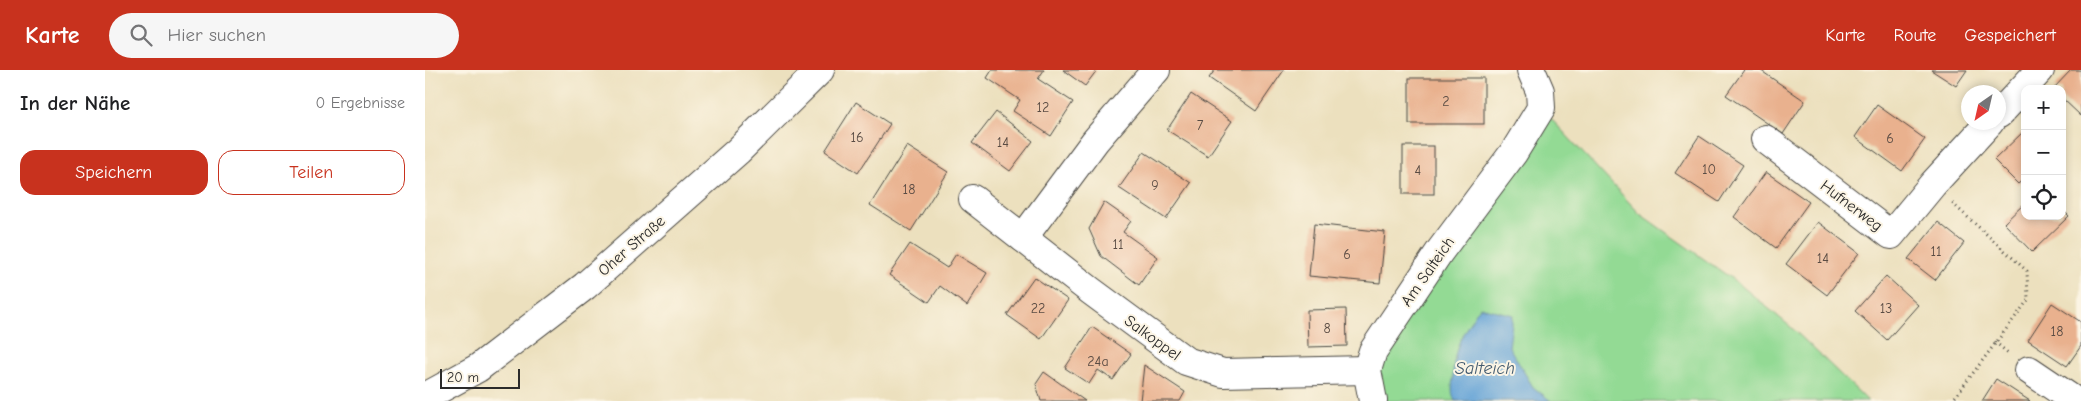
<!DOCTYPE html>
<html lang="de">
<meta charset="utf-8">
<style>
:root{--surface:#fff;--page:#f6f6f6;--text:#202124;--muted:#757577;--line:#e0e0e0;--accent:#c8321e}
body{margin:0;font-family:"Comic Neue",sans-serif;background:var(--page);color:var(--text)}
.controls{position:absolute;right:15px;top:15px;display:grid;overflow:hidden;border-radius:10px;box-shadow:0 2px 8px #0003}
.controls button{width:45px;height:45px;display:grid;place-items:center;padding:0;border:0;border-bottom:1px solid var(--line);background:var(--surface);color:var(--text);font:25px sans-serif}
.compass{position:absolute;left:1536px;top:15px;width:45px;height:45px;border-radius:50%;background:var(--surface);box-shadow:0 2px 8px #0003;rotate:214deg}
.scale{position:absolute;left:15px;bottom:12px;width:80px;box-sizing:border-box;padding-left:5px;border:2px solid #2b2b2b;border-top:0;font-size:14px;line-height:18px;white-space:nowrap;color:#2b2b2b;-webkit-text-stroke:4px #fcf5e5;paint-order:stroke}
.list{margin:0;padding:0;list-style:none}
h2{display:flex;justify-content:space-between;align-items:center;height:65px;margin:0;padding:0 20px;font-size:21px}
h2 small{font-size:16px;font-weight:400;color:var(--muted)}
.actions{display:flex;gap:10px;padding:15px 20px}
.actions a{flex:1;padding:11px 0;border:1px solid var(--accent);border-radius:15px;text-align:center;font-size:18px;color:var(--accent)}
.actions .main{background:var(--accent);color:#fff}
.icon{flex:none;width:28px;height:28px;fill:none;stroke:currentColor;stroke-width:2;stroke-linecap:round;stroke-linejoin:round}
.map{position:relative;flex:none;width:1656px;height:331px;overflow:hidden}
header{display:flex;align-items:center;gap:30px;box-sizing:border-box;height:70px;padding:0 25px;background:var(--accent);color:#fff}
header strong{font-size:24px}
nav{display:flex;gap:28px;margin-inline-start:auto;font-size:18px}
.search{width:350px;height:45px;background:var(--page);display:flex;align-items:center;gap:12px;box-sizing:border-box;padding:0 18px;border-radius:28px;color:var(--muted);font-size:19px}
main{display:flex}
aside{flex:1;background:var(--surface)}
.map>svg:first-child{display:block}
</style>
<header>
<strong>Karte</strong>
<div class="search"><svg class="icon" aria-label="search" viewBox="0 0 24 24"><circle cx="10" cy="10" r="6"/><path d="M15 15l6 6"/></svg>Hier suchen</div>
<nav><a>Karte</a><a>Route</a><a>Gespeichert</a></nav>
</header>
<main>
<aside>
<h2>In der Nähe<small>0 Ergebnisse</small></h2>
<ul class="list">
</ul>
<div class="actions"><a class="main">Speichern</a><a>Teilen</a></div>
</aside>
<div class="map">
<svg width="1656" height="331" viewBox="0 0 1656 331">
<rect width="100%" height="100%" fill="#fcf5e5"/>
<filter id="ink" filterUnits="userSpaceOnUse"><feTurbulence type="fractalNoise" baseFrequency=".02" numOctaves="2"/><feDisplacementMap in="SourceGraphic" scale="10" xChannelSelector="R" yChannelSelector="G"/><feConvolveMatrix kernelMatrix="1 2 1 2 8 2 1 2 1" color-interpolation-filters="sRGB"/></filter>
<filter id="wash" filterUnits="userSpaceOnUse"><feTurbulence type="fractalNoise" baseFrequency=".0096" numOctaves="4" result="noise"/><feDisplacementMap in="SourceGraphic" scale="20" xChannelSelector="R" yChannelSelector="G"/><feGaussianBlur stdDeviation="1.12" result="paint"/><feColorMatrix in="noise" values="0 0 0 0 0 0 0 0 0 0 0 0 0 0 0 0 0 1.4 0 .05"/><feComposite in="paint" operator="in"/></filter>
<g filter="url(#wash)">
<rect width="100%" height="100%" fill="#ece0be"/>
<!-- green -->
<path fill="#93da94" stroke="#5f8260" d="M1116,38L1215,144L1313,213L1367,258L1443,331H953L948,281Z"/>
<!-- water -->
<path fill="#66a4d7" stroke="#486881" d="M1055,237L1088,245L1084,277L1108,317L1126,331H1030C1026,323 1027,317 1028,308C1028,277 1038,262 1055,237Z"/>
<g id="blocks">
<!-- building -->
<g fill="#e9b18e">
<path d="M567,0H619L613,9L648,32L626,66L588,41L595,30L562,8Z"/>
<path d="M638,0H672L660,16Z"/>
<path d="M790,0H859L831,41L784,8Z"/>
<path d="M1319,0H1335L1380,31L1358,64L1301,25Z"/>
<path d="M1506,0H1542L1531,16Z"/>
<path d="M1646,0H1656V46L1637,28V19H1628Z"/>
<rect x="984" y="8" width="75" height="46"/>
<path d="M766,24L807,51L783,86L742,60Z"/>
<path d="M431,32L465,54L433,103L400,81Z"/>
<path d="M1452,35L1500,69L1477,101L1430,67Z"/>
<path d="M571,42L608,71L585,101L547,73Z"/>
<path d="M1600,60V108L1593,114L1569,90Z"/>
<path d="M1274,66L1318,95L1294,132L1250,103Z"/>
<path d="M482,76L523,102L486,161L445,135Z"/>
<rect x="978" y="76" width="31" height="48"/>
<path d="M719,82L766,113L741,149L694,118Z"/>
<path d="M1341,102L1384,132L1351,178L1309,147Z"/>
<path d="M679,132L706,151L698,162L733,187L714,215L676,186L664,159Z"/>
<path d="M1600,133V146H1637V139L1644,146L1607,182L1579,153Z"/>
<path d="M1393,152L1434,183L1402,225L1361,194Z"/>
<path d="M1513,152L1539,173L1510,210L1483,189Z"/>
<path d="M889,154L960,162L955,213L884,206Z"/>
<path d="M485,174L522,198L531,184L562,203L542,236L515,216L504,232L464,205Z"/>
<path d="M1461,206L1493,235L1462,270L1430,241Z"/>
<path d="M609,207L643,230L616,269L582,245Z"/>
<path d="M1627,233L1656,252V276L1642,296L1603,270Z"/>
<path d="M921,239L922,276L883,277L882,240Z"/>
<path d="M667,257L706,284L688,310L673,300L664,314L640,298Z"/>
<path d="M719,295L760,322L755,331H715Z"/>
<path d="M619,302L660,331H616L611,314Z"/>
<path d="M1571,309L1605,331H1557Z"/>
</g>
</g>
</g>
<g filter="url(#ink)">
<use href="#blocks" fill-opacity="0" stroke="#484641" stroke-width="1"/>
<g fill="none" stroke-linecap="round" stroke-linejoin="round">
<!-- minor casing -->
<g stroke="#484641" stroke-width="30">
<g id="minor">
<path d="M1574,44L1615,0"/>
<path d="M1340,69L1466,165L1508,114L1565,52"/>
<path d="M548,129L666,221L761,291L798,303L942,300"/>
<path d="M598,168L670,71L731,0"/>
<path d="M1604,300L1650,331"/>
<path d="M0,327L53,298L160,216L313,81L395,0"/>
<path d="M948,331L942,300L948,281L1015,181L1089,82L1116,38L1115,21L1106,0"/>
</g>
</g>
<!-- path -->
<g stroke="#484641" stroke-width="3" stroke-dasharray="1 4" stroke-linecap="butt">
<path d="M1570,272L1584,284"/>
<path d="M1527,331L1603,230L1602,201L1527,133"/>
</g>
<!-- minor -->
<use href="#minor" stroke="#fff" stroke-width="28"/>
</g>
</g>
<g text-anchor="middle" stroke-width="4" stroke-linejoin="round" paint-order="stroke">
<!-- number labels -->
<g font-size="14" fill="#5a4c44">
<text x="1021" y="36">2</text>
<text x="618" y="42">12</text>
<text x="775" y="60">7</text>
<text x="432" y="72">16</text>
<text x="1465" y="73">6</text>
<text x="578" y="77">14</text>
<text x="1284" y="104">10</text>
<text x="993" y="105">4</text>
<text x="730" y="120">9</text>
<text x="484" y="124">18</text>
<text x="693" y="179">11</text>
<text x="1511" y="186">11</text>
<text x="922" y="189">6</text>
<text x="1398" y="193">14</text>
<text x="613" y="243">22</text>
<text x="1461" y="243">13</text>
<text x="902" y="263">8</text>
<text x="1632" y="266">18</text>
<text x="673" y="296">24a</text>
</g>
<!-- street labels -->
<g font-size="16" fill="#2b2b2b" stroke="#fcf5e5">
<text transform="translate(1427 135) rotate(37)" y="6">Hufnerweg</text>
<text transform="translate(206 175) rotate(-41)" y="6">Oher Straße</text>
<text transform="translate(1002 201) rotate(-55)" y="6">Am Salteich</text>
<text transform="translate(728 267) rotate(36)" y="6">Salkoppel</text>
</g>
<!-- water labels -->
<g font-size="18" font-style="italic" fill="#435b70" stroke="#fcf5e5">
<text x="1060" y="304">Salteich</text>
</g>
</g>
</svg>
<div class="controls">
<button>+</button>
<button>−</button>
<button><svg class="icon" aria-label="locate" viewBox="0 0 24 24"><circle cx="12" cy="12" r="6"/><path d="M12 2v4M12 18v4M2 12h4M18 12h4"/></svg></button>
</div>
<svg class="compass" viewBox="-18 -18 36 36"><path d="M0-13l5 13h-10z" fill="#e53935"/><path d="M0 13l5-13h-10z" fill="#757577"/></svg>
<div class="scale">20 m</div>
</div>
</main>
